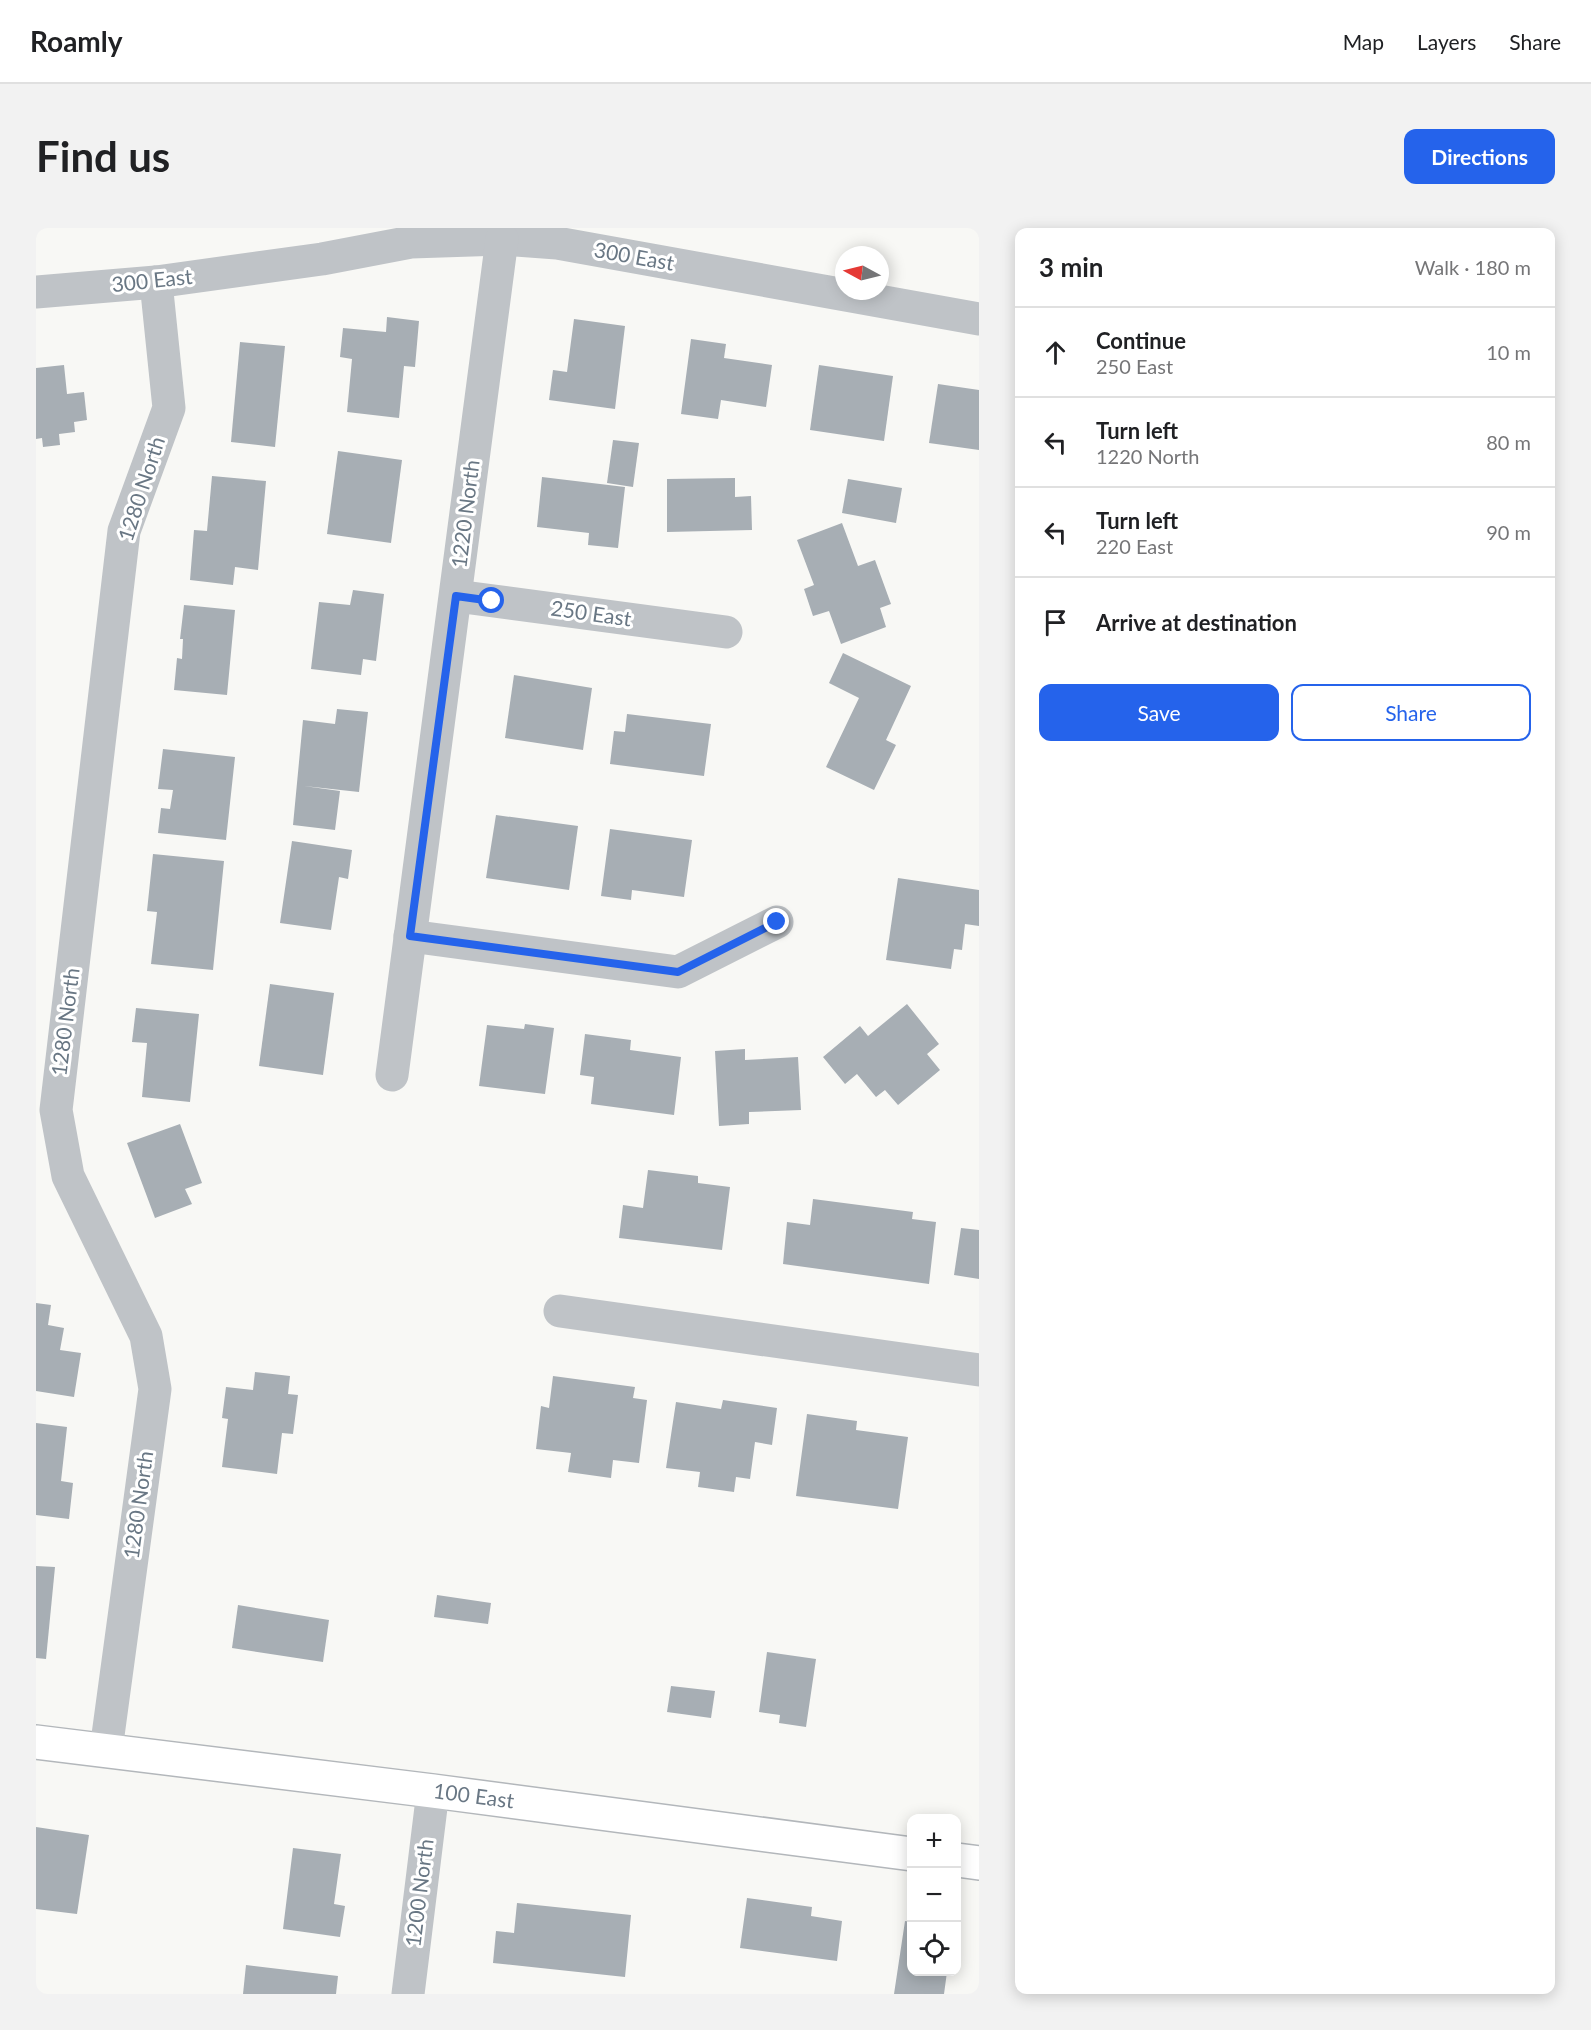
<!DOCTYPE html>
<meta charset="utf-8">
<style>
:root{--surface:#fff;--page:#f2f2f2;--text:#202124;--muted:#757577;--line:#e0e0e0;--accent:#2563eb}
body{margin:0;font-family:Lato,sans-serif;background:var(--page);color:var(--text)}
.controls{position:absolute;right:18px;bottom:18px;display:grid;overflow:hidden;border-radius:12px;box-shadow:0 3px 15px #0003}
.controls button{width:54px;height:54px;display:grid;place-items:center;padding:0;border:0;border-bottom:2px solid var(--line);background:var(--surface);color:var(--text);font:30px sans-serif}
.compass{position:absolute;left:799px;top:18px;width:54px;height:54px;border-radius:50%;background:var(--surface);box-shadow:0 3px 15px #0003;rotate:277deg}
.stop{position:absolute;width:18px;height:18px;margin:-14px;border:4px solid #2563eb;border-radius:50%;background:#fff}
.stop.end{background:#2563eb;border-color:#fff;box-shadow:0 2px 6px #0008}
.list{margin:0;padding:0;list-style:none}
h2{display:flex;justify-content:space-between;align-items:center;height:78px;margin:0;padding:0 24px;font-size:26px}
h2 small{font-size:20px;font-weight:400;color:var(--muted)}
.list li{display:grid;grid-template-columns:39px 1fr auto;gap:18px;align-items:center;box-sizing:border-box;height:90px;padding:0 24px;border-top:2px solid var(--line)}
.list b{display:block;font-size:22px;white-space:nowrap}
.list p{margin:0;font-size:20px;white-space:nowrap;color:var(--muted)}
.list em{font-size:20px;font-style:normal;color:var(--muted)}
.actions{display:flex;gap:12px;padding:18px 24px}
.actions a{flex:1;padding:14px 0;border:2px solid var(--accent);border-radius:12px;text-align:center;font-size:21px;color:var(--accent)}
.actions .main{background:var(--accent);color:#fff}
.icon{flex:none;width:33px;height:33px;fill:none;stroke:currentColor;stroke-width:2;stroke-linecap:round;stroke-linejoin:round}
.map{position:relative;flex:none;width:943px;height:1766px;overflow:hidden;border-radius:12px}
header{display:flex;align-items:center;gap:36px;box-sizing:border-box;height:84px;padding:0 30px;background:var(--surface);border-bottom:2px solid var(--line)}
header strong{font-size:28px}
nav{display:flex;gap:33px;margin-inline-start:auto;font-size:21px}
.intro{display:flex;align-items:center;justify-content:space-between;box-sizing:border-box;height:144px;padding:0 36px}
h1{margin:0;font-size:42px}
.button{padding:15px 27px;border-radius:12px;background:var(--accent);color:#fff;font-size:21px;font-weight:700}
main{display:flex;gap:36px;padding:0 36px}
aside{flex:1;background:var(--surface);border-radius:12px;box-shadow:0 3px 15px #0003}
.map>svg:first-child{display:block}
</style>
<header>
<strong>Roamly</strong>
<nav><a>Map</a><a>Layers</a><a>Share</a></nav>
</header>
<div class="intro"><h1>Find us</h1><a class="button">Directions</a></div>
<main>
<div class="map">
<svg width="943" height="1766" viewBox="0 0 943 1766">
<rect width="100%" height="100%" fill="#f8f8f5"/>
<!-- building -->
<g fill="#a7aeb4">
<path d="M351,89L383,93L379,139L368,138L363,190L311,184L316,131L304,129L307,100L350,104Z"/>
<path d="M538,91L589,98L579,181L513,172L517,142L531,144Z"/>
<path d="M655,111L690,116L688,130L736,137L730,179L685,172L682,191L645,186Z"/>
<path d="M204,114L249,118L239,219L195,214Z"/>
<path d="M28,137L31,166L48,164L51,192L38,194L39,204L23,206L24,217L7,219L6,210L0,211V140Z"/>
<path d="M783,137L857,148L848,213L774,202Z"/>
<path d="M902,156L943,162V222L893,215Z"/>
<path d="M577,212L603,215L597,259L571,255Z"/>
<path d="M302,223L366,232L355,315L291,306Z"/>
<path d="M176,248L230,253L222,342L199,339L197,357L154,352L158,302L171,303Z"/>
<path d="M506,249L589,259L582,320L552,317L553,305L501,299Z"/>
<path d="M699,250V269L715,268L716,302L631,304V251Z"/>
<path d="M812,251L866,260L860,295L806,285Z"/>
<path d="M806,295L822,338L839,332L855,376L844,380L850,399L805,416L793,383L777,388L768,361L778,357L761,312Z"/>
<path d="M317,362L348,366L340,433L327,431L325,447L275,441L283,374L314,377Z"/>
<path d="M148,377L199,382L191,467L138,462L141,430L146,431L147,411H144Z"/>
<path d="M807,425L875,458L850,512L860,517L838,562L790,539L823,470L793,455Z"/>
<path d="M478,447L556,460L547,522L469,510Z"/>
<path d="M301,481L332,484L323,564L268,558L304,563L299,602L257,597L267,492L299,496Z"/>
<path d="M591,486L675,496L668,548L574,536L578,503L589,504Z"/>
<path d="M127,521L199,529L190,612L122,605L125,580L134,581L137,562L122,561Z"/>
<path d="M460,587L542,598L533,662L450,650Z"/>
<path d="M574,601L656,612L648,669L596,662L595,672L565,668Z"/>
<path d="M256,613L316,622L312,651L303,649L295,702L244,695Z"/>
<path d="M117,626L188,633L177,742L115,736L121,684L111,683Z"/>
<path d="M862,650L943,662V698L929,696L926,722L918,721L915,741L850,732Z"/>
<path d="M234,756L298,765L287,847L223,838Z"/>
<path d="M871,776L903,816L891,826L904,842L862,877L849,862L840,869L821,846L809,856L787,829L824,798L832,808Z"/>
<path d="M100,780L163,786L154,874L106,869L111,815L96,814Z"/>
<path d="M489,796L518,800L509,866L443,858L451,797L488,801Z"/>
<path d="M549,806L595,812L594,822L645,829L638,887L555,876L558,849L544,847Z"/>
<path d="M709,821V832L762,829L765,882L713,884V896L683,898L679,823Z"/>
<path d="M144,896L166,955L149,961L156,976L119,990L91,915Z"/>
<path d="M612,942L662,948V955L694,959L686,1022L583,1010L587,977L607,980Z"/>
<path d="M777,971L877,984L876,991L900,994L893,1056L747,1036L751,994L774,997Z"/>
<path d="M925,1000L943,1002V1051L918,1047Z"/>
<path d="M0,1075L15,1077L12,1097L28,1100L24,1122L45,1125L38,1169L0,1163Z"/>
<path d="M219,1144L254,1148L252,1166L262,1167L257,1206L246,1205L241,1246L186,1239L192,1191L186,1190L190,1159L217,1162Z"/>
<path d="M517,1148L599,1159L597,1170L611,1172L603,1235L577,1232L575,1250L532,1244L535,1225L500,1221L505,1178L513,1180Z"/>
<path d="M687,1172L741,1180L736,1217L719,1214L714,1251L700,1249L698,1264L662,1259L664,1244L630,1240L640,1174L685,1181Z"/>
<path d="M771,1186L821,1193L820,1202L872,1209L862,1281L760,1268Z"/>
<path d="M0,1195L31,1199L25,1253L37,1255L33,1291L0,1287Z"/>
<path d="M0,1338L19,1339L10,1431L0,1430Z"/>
<path d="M401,1367L455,1375L452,1396L398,1389Z"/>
<path d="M202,1377L293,1392L287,1434L196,1420Z"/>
<path d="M731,1424L780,1431L770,1499L743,1495L744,1487L723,1484Z"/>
<path d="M635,1458L679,1463L675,1490L631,1484Z"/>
<path d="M0,1599L53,1607L41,1686L0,1681Z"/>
<path d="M257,1620L305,1626L298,1676L309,1678L304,1709L247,1701Z"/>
<path d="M711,1670L776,1679L775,1688L806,1693L801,1733L704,1720Z"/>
<path d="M481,1675L595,1687L589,1749L457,1735L460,1703L478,1705Z"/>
<path d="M869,1693L876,1694V1744H911L908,1766H858Z"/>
<path d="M210,1737L302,1748L300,1766H207Z"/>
</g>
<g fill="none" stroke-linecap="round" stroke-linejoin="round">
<!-- major casing -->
<g stroke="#b3b7bb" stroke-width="36">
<g id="major">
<path id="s1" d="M0,1514L397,1563L876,1626"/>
<path d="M921,1632L943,1635"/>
</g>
</g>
<!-- minor -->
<g stroke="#bfc3c7" stroke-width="33">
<path d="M0,64L120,54L286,31L375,14L466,11L521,15L943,91"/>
<path d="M420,368L690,404"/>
<path d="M374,708L642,744L741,694"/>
<path d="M356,847L466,11"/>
<path d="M524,1083L943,1142"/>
<path d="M70,1522L119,1161L110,1108L32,948L20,882L88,303L133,180L120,54"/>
<path d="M372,1766L397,1563"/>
</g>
<!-- major -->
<use href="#major" stroke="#fff" stroke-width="33"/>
</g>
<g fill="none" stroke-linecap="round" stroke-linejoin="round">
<!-- route -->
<path stroke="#2563eb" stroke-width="8" d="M456,373L420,368L374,708L642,744L741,694"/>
</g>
<g text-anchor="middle" stroke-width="6" stroke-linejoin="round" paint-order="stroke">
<!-- street labels -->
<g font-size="21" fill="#697784" stroke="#fff">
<text transform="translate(598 29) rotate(10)" y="7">300 East</text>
<text transform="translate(116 53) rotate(-6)" y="7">300 East</text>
<text transform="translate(106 261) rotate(-72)" y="7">1280 North</text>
<text transform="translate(430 286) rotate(-83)" y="7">1220 North</text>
<text transform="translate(555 386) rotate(8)" y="7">250 East</text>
<text transform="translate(30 794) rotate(-83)" y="7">1280 North</text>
<text transform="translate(103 1277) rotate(-82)" y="7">1280 North</text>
<text dy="7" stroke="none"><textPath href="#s1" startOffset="441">100 East</textPath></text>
<text transform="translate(384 1665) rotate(-83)" y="7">1200 North</text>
</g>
</g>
</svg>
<div class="controls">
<button>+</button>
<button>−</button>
<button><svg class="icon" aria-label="locate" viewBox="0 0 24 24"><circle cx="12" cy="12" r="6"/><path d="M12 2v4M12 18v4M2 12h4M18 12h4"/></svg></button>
</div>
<svg class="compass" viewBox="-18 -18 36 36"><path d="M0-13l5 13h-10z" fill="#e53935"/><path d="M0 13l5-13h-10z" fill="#757577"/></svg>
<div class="stop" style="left:456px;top:373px"></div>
<div class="stop end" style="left:741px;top:694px"></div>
</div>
<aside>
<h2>3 min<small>Walk · 180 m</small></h2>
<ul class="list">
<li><svg class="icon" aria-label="ahead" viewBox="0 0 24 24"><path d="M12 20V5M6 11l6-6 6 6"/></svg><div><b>Continue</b><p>250 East</p></div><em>10 m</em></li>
<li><svg class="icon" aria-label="left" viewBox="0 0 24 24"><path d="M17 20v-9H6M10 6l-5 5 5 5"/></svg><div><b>Turn left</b><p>1220 North</p></div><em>80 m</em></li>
<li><svg class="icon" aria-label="left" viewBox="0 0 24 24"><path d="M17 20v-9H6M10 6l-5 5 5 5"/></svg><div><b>Turn left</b><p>220 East</p></div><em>90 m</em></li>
<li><svg class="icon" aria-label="arrive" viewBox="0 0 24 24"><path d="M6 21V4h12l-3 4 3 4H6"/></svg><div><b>Arrive at destination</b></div></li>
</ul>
<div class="actions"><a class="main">Save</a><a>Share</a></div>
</aside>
</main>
